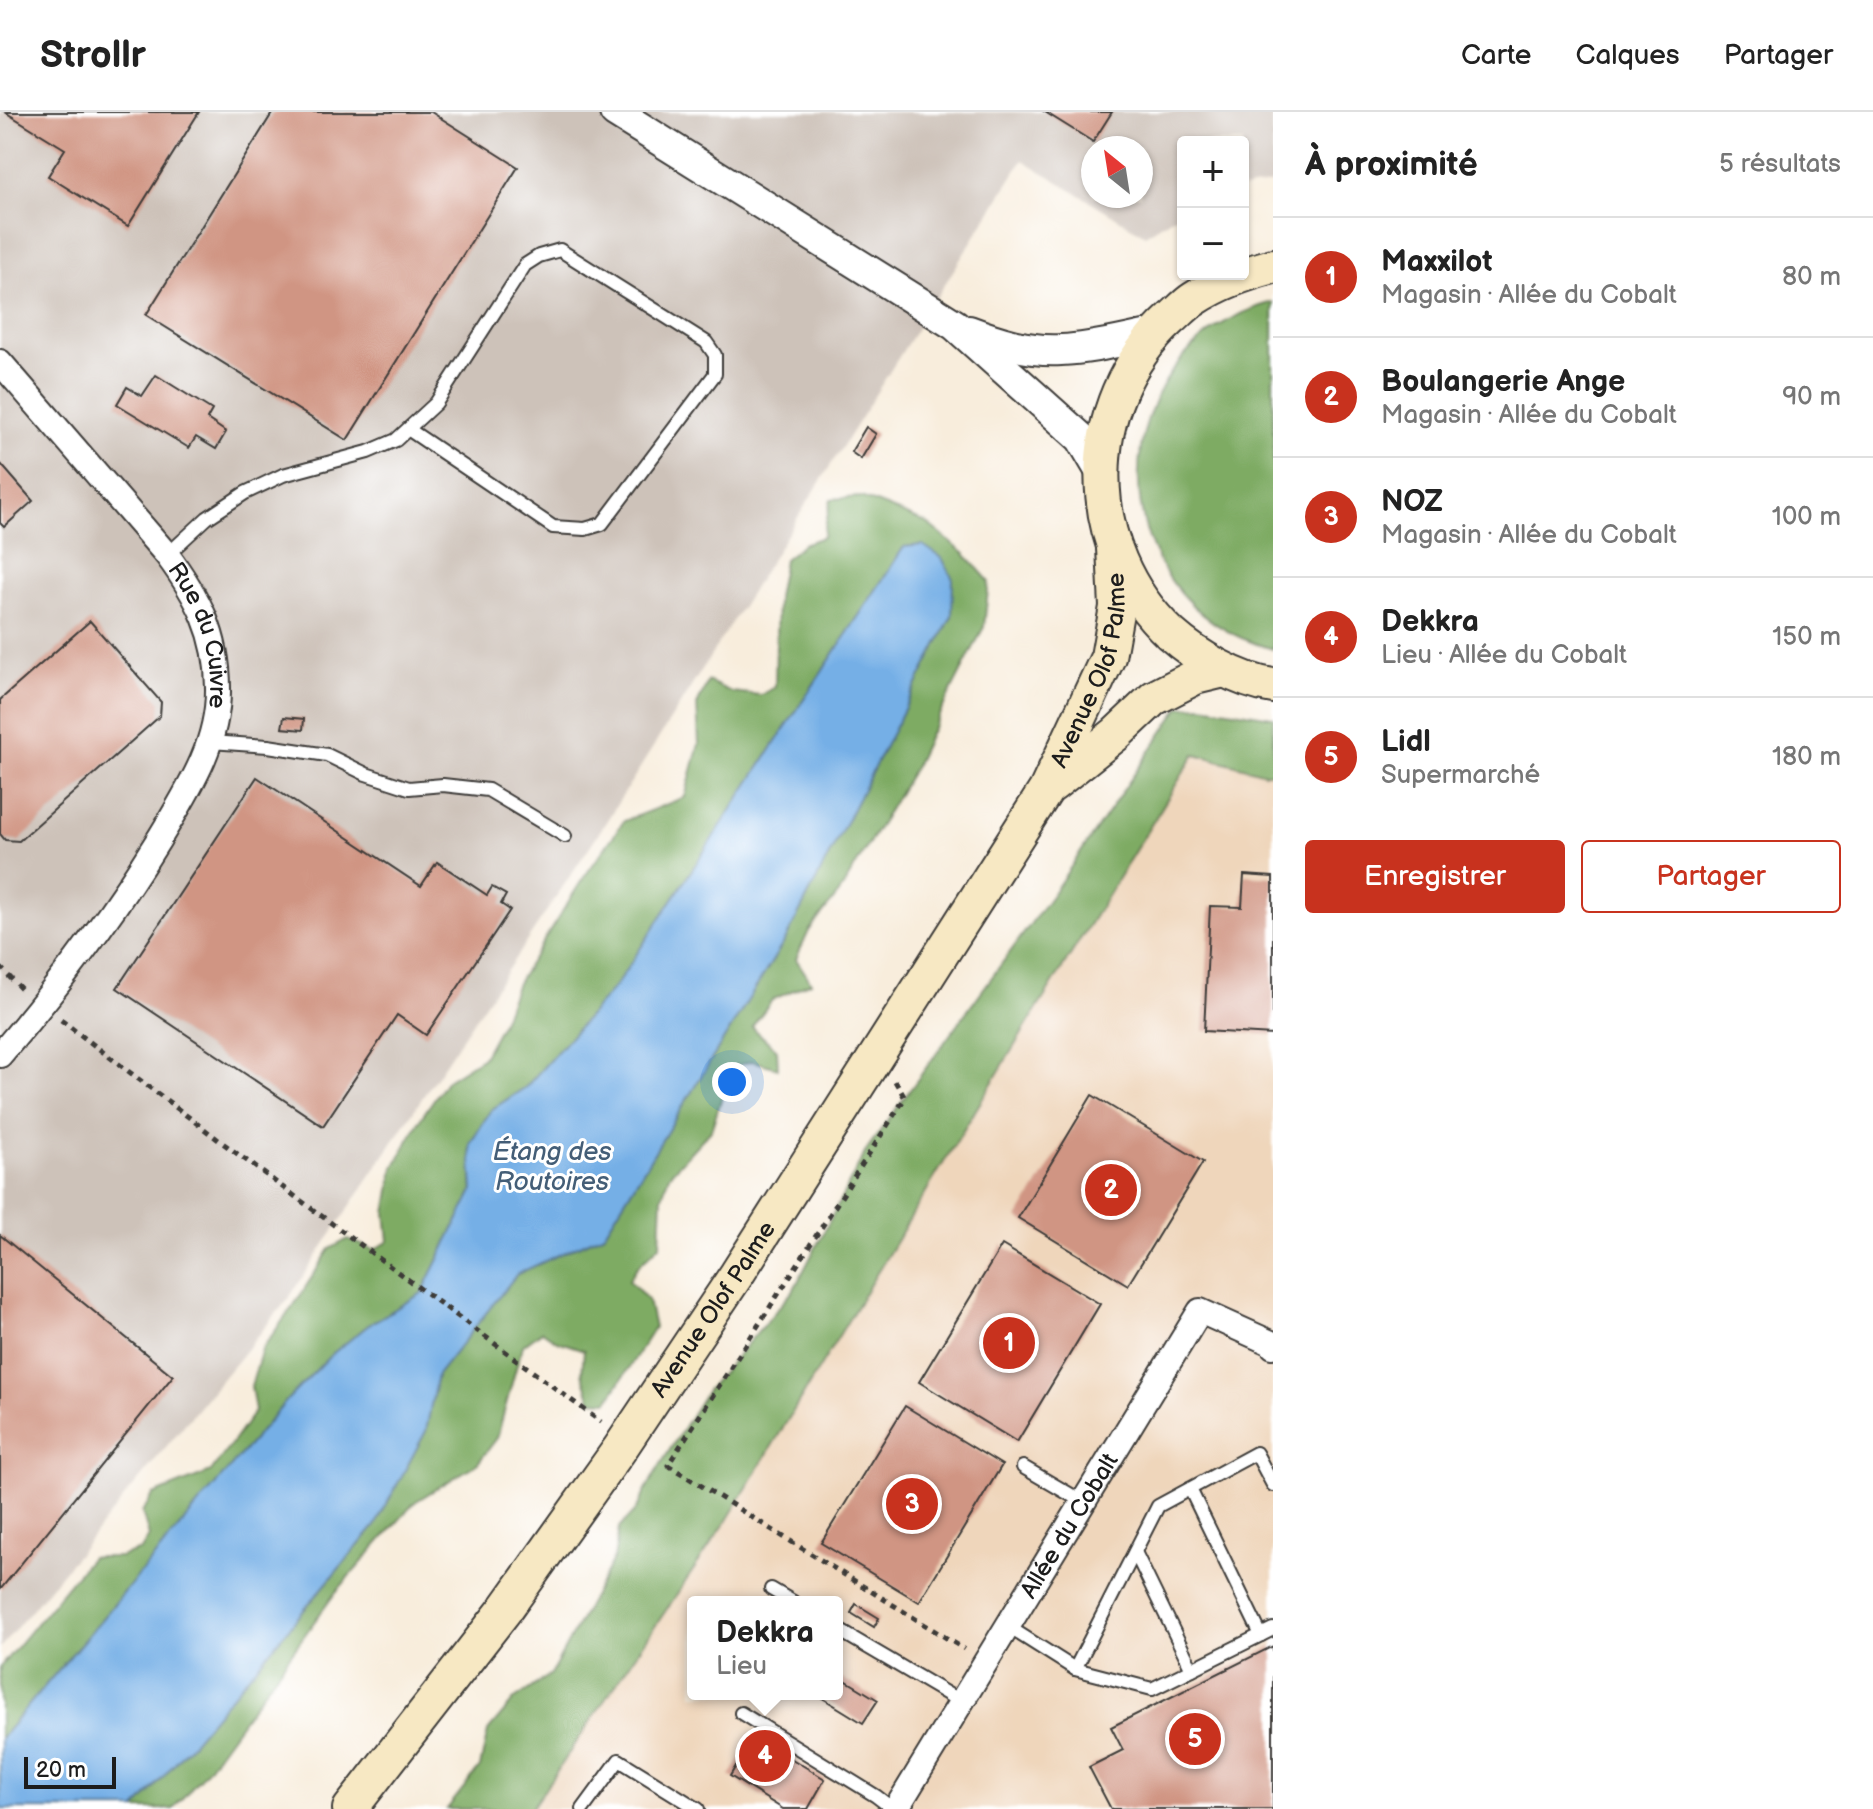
<!DOCTYPE html>
<html lang="fr">
<meta charset="utf-8">
<style>
:root{--surface:#fff;--page:#f2f2f2;--text:#222;--muted:#767676;--line:#e0e0e0;--accent:#c8321e}
body{margin:0;font-family:"Balsamiq Sans",sans-serif;background:var(--page);color:var(--text)}
.controls{position:absolute;right:24px;top:24px;display:grid;overflow:hidden;border-radius:8px;box-shadow:0 2px 6px #0004}
.controls button{width:72px;height:72px;display:grid;place-items:center;padding:0;border:0;border-bottom:2px solid var(--line);background:var(--surface);color:var(--text);font:40px sans-serif}
.compass{position:absolute;left:1081px;top:24px;width:72px;height:72px;border-radius:50%;background:var(--surface);box-shadow:0 2px 6px #0004;rotate:330deg}
.scale{position:absolute;left:24px;bottom:20px;width:92px;box-sizing:border-box;padding-left:8px;border:4px solid #1c1c1c;border-top:0;font-size:22px;line-height:28px;white-space:nowrap;color:#1c1c1c;-webkit-text-stroke:6px #fff;paint-order:stroke}
.you{position:absolute;left:732px;top:970px;width:28px;height:28px;margin:-20px;border:6px solid #fff;border-radius:50%;background:#1a73e8;box-shadow:0 0 0 12px #1a73e833}
.badge{display:grid;place-items:center;width:52px;height:52px;border-radius:50%;background:var(--accent);color:#fff;font-size:26px;font-weight:700}
.pin{position:absolute;translate:-50% -50%;border:4px solid #fff;box-shadow:0 2px 8px #0006}
.popup{position:absolute;left:687px;top:1484px;width:156px;height:104px;box-sizing:border-box;display:grid;place-content:center;border-radius:8px;background:var(--surface);filter:drop-shadow(0 2px 6px #0005);font-size:26px;white-space:nowrap;color:var(--muted)}
.popup b{font-size:30px;color:var(--text)}
.popup::after{content:'';position:absolute;left:50%;top:100%;margin-left:-16px;border:16px solid transparent;border-top-color:var(--surface)}
.list{margin:0;padding:0;list-style:none}
h2{display:flex;justify-content:space-between;align-items:center;height:104px;margin:0;padding:0 32px;font-size:34px}
h2 small{font-size:26px;font-weight:400;color:var(--muted)}
.list li{display:grid;grid-template-columns:52px 1fr auto;gap:24px;align-items:center;box-sizing:border-box;height:120px;padding:0 32px;border-top:2px solid var(--line)}
.list b{display:block;font-size:30px;white-space:nowrap}
.list p{margin:0;font-size:26px;white-space:nowrap;color:var(--muted)}
.list em{font-size:26px;font-style:normal;color:var(--muted)}
.actions{display:flex;gap:16px;padding:24px 32px}
.actions a{flex:1;padding:18px 0;border:2px solid var(--accent);border-radius:8px;text-align:center;font-size:28px;color:var(--accent)}
.actions .main{background:var(--accent);color:#fff}
.map{position:relative;flex:none;width:1273px;height:1697px;overflow:hidden}
header{display:flex;align-items:center;gap:48px;box-sizing:border-box;height:112px;padding:0 40px;background:var(--surface);border-bottom:2px solid var(--line)}
header strong{font-size:38px}
nav{display:flex;gap:44px;margin-inline-start:auto;font-size:28px}
main{display:flex}
aside{flex:1;background:var(--surface)}
.map>svg:first-child{display:block}
</style>
<header>
<strong>Strollr</strong>
<nav><a>Carte</a><a>Calques</a><a>Partager</a></nav>
</header>
<main>
<div class="map">
<svg width="1273" height="1697" viewBox="0 0 1273 1697">
<rect width="100%" height="100%" fill="#fff"/>
<filter id="ink" filterUnits="userSpaceOnUse"><feTurbulence type="fractalNoise" baseFrequency=".0125" numOctaves="2"/><feDisplacementMap in="SourceGraphic" scale="16" xChannelSelector="R" yChannelSelector="G"/><feConvolveMatrix kernelMatrix="1 2 1 2 8 2 1 2 1" color-interpolation-filters="sRGB"/></filter>
<filter id="wash" filterUnits="userSpaceOnUse"><feTurbulence type="fractalNoise" baseFrequency=".006" numOctaves="4" result="noise"/><feDisplacementMap in="SourceGraphic" scale="32" xChannelSelector="R" yChannelSelector="G"/><feGaussianBlur stdDeviation="1.8" result="paint"/><feColorMatrix in="noise" values="0 0 0 0 0 0 0 0 0 0 0 0 0 0 0 0 0 1.4 0 .05"/><feComposite in="paint" operator="in"/></filter>
<g filter="url(#wash)">
<rect width="100%" height="100%" fill="#f8eddc"/>
<!-- built -->
<path fill="#efd6bb" fill-rule="evenodd" d="M1195,642L1265,661H1273V1697H531L726,1410L1029,910ZM693,1490H837V1582H693Z"/>
<!-- industrial -->
<path fill="#cdc2b9" fill-rule="evenodd" d="M0,0H1273V71L1243,77V30H1183V99L1145,123L1023,48L604,713L289,1186L0,1536ZM1093,36H1141V84H1093Z"/>
<!-- forest -->
<g fill="#7eab64" stroke="#4d6440" stroke-width="2">
<path d="M1273,190V537C1093,490 1095,239 1273,190Z"/>
<path d="M861,385L927,411L965,442L989,469L984,515L939,603L915,654L840,780L809,819L796,847L811,870L772,888L752,915L777,938L778,956L752,949L732,955L711,1018L669,1063L662,1085L660,1133L637,1155L629,1168L648,1188L654,1216L608,1289L591,1288L582,1261L584,1238L557,1229L542,1219L522,1234L497,1326L478,1351L415,1390L336,1480L204,1661L173,1697H136L375,1414L426,1319L437,1263L517,1162L604,1122L787,825L952,504L923,433L904,435L617,872L526,975L491,998L470,1032L473,1079L422,1181L370,1212L332,1242L288,1287L0,1627V1555L91,1445H120L141,1438L149,1424L142,1401L153,1383L211,1360L255,1299L251,1274L262,1237L294,1193L330,1137L348,1127L374,1138L389,1129L386,1101L394,1055L421,1006L447,968L483,945L501,912L517,871L582,768L624,709L685,685L699,632L697,593L708,569L731,580L761,583L775,575L777,485L784,447L803,432L823,425L831,387Z"/>
<path d="M1203,594L1273,605V661H1265L1195,642L1029,910L726,1410L531,1697H447L480,1655L488,1619L515,1587L551,1562L614,1446L619,1416L636,1398L654,1363L707,1278L793,1179L867,1037L1053,781L1180,595Z"/>
</g>
<!-- water -->
<path fill="#75afe6" stroke="#486681" stroke-width="2" d="M923,433L942,446L953,467L952,504L787,825L604,1122L517,1162L437,1263L426,1319L375,1414L136,1697H0V1627L288,1287L332,1242L370,1212L422,1181L473,1079L470,1032L491,998L526,975L617,872L904,435Z"/>
<g id="blocks">
<!-- building -->
<g fill="#d09583">
<path d="M5,0H199L128,114L48,64L65,37Z"/>
<path d="M273,0H431L518,55L347,328L146,203Z"/>
<path d="M1045,0H1112L1093,30Z"/>
<path d="M156,263L212,298L207,307L226,320L216,337L196,325L189,336L117,292L127,275L142,284Z"/>
<path d="M866,315L876,322L861,347L851,340Z"/>
<path d="M0,351L33,389L4,415L0,411Z"/>
<path d="M90,509L161,590L160,604L19,729L5,728L0,722V588Z"/>
<path d="M284,605L304,607L303,618L282,616Z"/>
<path d="M257,665L421,774L437,750L487,783L492,775L506,783L501,792L510,798L426,923L397,903L323,1014L117,876Z"/>
<path d="M1244,763L1273,765V923L1204,919L1210,794L1242,795Z"/>
<path d="M1092,983L1203,1050L1128,1173L1018,1106Z"/>
<path d="M0,1123L173,1264L0,1478Z"/>
<path d="M1002,1133L1100,1192L1017,1330L919,1270Z"/>
<path d="M905,1294L1002,1353L919,1490L821,1431Z"/>
<path d="M856,1492L879,1506L874,1515L851,1501Z"/>
<path d="M1273,1534V1697H1111L1089,1655L1123,1638L1111,1615Z"/>
<path d="M837,1563L878,1588L863,1611L816,1582H837Z"/>
<path d="M754,1624L825,1667L808,1697H783L730,1664Z"/>
</g>
</g>
</g>
<g filter="url(#ink)">
<use href="#blocks" fill-opacity="0" stroke="#3d3b39" stroke-width="2"/>
<g fill="none" stroke-linecap="round" stroke-linejoin="round">
<!-- service casing -->
<g stroke="#3d3b39" stroke-width="16">
<g id="service">
<path d="M167,443L207,406L245,381L283,363L368,340L396,328L436,291L525,153L539,144L560,138L706,230L715,243V262L602,412L585,417L553,415L408,317"/>
<path d="M210,630L268,634L327,643L366,662L409,676L443,673L488,678L565,724"/>
<path d="M1023,1355L1083,1390"/>
<path d="M1190,1377L1261,1523"/>
<path d="M1135,1440L1192,1557"/>
<path d="M771,1477L793,1490"/>
<path d="M1007,1514L1075,1557L1152,1577L1273,1517"/>
<path d="M837,1517L961,1590"/>
<path d="M1075,1557L1158,1394L1256,1341L1273,1373"/>
<path d="M741,1601L876,1684L893,1697"/>
<path d="M583,1697L619,1648L698,1697"/>
</g>
</g>
<!-- minor casing -->
<g stroke="#3d3b39" stroke-width="28">
<g id="minor">
<path id="s1" d="M0,250L167,443C198,485 218,522 218,576C219,633 187,680 159,727C112,803 58,875 0,943"/>
<path id="s2" d="M896,1697L1200,1199L1271,1231L1273,1234"/>
</g>
</g>
<!-- tertiary casing -->
<g stroke="#3d3b39" stroke-width="34">
<g id="tertiary">
<path d="M615,0L955,213L1081,326L1101,360"/>
<path d="M969,219C998,230 1029,240 1061,238C1092,237 1124,228 1155,222"/>
</g>
</g>
<!-- secondary casing -->
<g stroke="#3d3b39" stroke-width="38">
<g id="secondary">
<path d="M1273,154C1244,162 1220,170 1194,187C1186,192 1179,200 1171,207C1079,291 1080,437 1171,522C1197,545 1238,569 1273,574"/>
<path d="M1052,673L1116,622L1154,586L1195,565L1224,558"/>
<path id="s3" d="M350,1697L504,1499L619,1338L737,1162L1046,678L1108,545L1117,495L1114,436"/>
</g>
</g>
<!-- path -->
<g stroke="#3d3b39" stroke-width="5" stroke-dasharray="6 6" stroke-linecap="butt">
<path d="M0,855L21,877"/>
<path d="M61,908L220,1029L601,1310"/>
<path d="M895,969L905,986L668,1353L964,1537"/>
</g>
<!-- service -->
<use href="#service" stroke="#fff" stroke-width="12"/>
<!-- minor -->
<use href="#minor" stroke="#fff" stroke-width="24"/>
<!-- tertiary -->
<use href="#tertiary" stroke="#fff" stroke-width="30"/>
<!-- secondary -->
<use href="#secondary" stroke="#f7e8c3" stroke-width="34"/>
</g>
</g>
<g text-anchor="middle" stroke-width="6" stroke-linejoin="round" paint-order="stroke">
<!-- street labels -->
<g font-size="24" fill="#1c1c1c" stroke="#fff">
<text dy="8" stroke="none"><textPath href="#s1" startOffset="344">Rue du Cuivre</textPath></text>
<text dy="8" stroke="none"><textPath href="#s3" startOffset="1364">Avenue Olof Palme</textPath></text>
<text dy="8" stroke="none"><textPath href="#s3" startOffset="618">Avenue Olof Palme</textPath></text>
<text dy="8" stroke="none"><textPath href="#s2" startOffset="332">Allée du Cobalt</textPath></text>
</g>
<!-- water labels -->
<g font-size="26" font-style="italic" fill="#445e77" stroke="#fff">
<text x="552" y="1048">Étang des<tspan x="552" dy="30">Routoires</tspan></text>
</g>
</g>
</svg>
<div class="controls">
<button>+</button>
<button>−</button>
</div>
<svg class="compass" viewBox="-18 -18 36 36"><path d="M0-13l5 13h-10z" fill="#e53935"/><path d="M0 13l5-13h-10z" fill="#767676"/></svg>
<div class="scale">20 m</div>
<div class="you"></div>
<div class="pin badge" style="left:1009px;top:1231px">1</div>
<div class="pin badge" style="left:1111px;top:1078px">2</div>
<div class="pin badge" style="left:912px;top:1392px">3</div>
<div class="pin badge" style="left:765px;top:1644px">4</div>
<div class="popup"><b>Dekkra</b>Lieu</div>
<div class="pin badge" style="left:1195px;top:1627px">5</div>
</div>
<aside>
<h2>À proximité<small>5 résultats</small></h2>
<ul class="list">
<li><span class="badge">1</span><div><b>Maxxilot</b><p>Magasin · Allée du Cobalt</p></div><em>80 m</em></li>
<li><span class="badge">2</span><div><b>Boulangerie Ange</b><p>Magasin · Allée du Cobalt</p></div><em>90 m</em></li>
<li><span class="badge">3</span><div><b>NOZ</b><p>Magasin · Allée du Cobalt</p></div><em>100 m</em></li>
<li><span class="badge">4</span><div><b>Dekkra</b><p>Lieu · Allée du Cobalt</p></div><em>150 m</em></li>
<li><span class="badge">5</span><div><b>Lidl</b><p>Supermarché</p></div><em>180 m</em></li>
</ul>
<div class="actions"><a class="main">Enregistrer</a><a>Partager</a></div>
</aside>
</main>
